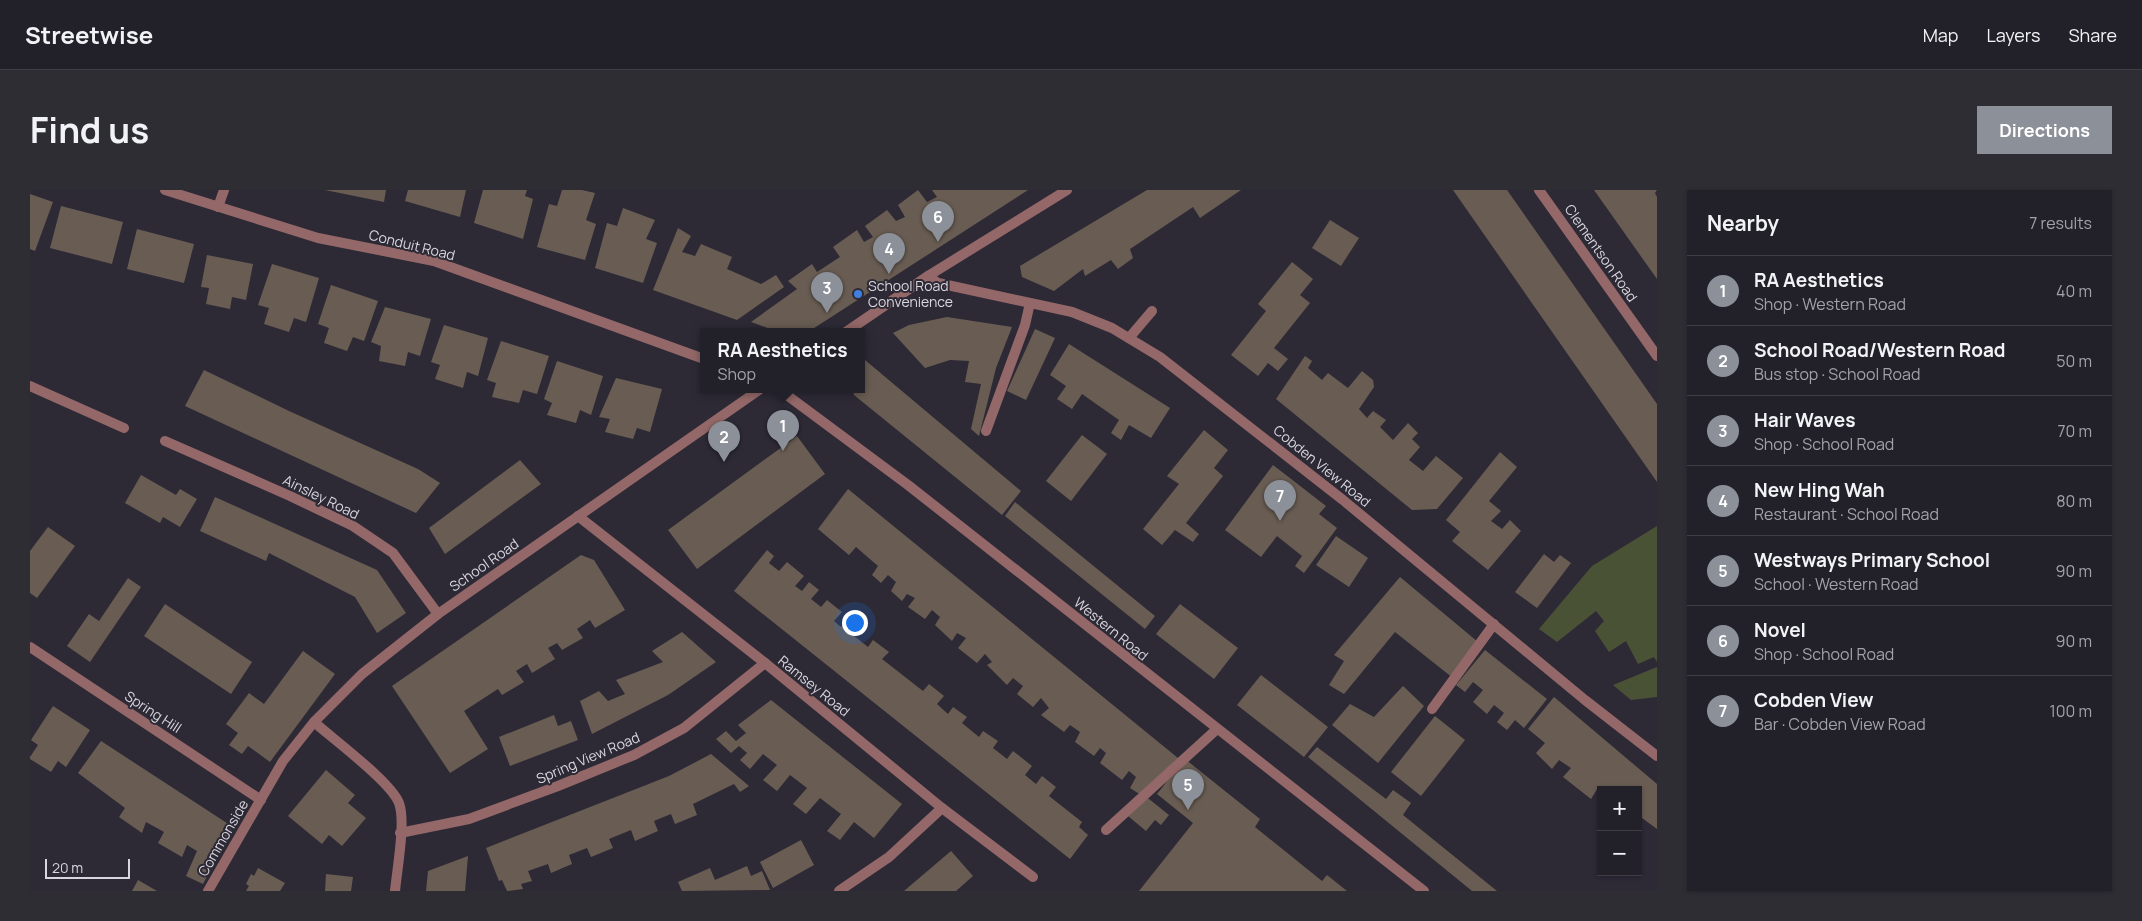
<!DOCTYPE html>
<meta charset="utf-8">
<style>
:root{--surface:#222028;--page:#2e2d34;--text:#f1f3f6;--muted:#a2a3a8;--line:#3f3e45;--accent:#8c9099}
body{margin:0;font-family:Manrope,sans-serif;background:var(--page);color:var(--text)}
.controls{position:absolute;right:15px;bottom:15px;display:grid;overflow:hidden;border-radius:0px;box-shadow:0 1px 4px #0004}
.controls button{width:45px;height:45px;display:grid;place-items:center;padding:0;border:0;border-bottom:1px solid var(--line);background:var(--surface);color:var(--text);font:25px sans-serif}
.scale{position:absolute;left:15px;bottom:12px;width:85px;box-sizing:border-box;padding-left:5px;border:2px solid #d8d6df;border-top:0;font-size:14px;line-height:18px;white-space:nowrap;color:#d8d6df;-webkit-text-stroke:4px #2d2a36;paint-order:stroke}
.you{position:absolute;left:824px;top:432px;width:18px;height:18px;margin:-12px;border:4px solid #fff;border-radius:50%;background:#1a73e8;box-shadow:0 0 0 8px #1a73e833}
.badge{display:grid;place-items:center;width:32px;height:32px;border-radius:50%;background:var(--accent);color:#fff;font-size:16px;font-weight:700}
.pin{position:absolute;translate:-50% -41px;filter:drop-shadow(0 1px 2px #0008)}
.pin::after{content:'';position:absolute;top:26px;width:18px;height:15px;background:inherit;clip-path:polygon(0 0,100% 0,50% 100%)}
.popup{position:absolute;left:670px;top:138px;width:165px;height:65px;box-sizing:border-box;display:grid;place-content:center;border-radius:0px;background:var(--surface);filter:drop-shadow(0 1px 4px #0005);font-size:16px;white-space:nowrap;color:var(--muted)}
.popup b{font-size:19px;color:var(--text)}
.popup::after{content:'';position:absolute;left:50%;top:100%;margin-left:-10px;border:10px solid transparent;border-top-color:var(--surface)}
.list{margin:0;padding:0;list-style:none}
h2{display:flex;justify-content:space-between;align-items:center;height:65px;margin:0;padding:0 20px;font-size:21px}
h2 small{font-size:16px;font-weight:400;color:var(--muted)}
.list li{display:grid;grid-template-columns:32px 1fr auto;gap:15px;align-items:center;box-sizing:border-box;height:70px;padding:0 20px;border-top:1px solid var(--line)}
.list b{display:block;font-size:19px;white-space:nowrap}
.list p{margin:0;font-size:16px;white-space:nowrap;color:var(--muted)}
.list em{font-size:16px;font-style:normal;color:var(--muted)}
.map{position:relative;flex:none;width:1627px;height:701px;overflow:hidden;border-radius:0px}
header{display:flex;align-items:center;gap:30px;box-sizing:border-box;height:70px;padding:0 25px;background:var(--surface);border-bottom:1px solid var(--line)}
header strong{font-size:24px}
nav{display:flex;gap:28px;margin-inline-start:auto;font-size:18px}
.intro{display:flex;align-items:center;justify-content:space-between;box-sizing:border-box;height:120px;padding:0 30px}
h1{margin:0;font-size:35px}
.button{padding:12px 22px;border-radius:0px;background:var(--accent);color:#fff;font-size:18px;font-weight:700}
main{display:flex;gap:30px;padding:0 30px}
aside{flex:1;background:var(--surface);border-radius:0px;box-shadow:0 1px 4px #0004}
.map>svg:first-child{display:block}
</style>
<header>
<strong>Streetwise</strong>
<nav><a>Map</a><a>Layers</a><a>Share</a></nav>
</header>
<div class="intro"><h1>Find us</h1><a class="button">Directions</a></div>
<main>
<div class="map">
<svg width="1627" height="701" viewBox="0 0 1627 701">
<rect width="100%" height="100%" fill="#2d2a36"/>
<!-- green -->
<g fill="#4a5236">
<path d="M1627,336V472L1624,467L1608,474L1596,451L1579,462L1565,441L1574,431L1566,421L1527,452L1509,439L1562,376Z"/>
<path d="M1627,477V507L1601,510L1583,495Z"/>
</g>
<!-- building -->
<g fill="#695d53">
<path d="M295,0H356L354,12Z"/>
<path d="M378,0H436L430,27L375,11Z"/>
<path d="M453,0H497L495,6L503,9L493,49L444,33Z"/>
<path d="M532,0H552L565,3L556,30L566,34L555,70L507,57L519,14L527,16Z"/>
<path d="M888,0L897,12L907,7L902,0H998L778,142H749L721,132L767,99L758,91L782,74L787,82L810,67L803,57L827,40L834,52L843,47L835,36L857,20L866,31L875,27L868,15Z"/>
<path d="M1117,0H1211L1170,28L1163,17L1100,59L1103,68L1088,79L1081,70L1055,86L1053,79L1024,101L992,87L990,76Z"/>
<path d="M1423,0H1477L1627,214V292Z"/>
<path d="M1564,0H1627L1625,3L1627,7V89Z"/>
<path d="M0,4L23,12L5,61L0,59Z"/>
<path d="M31,16L93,32L82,74L20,58Z"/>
<path d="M593,18L625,30L616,49L627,53L613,93L565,78L577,33L587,36Z"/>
<path d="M1300,30L1329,48L1311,76L1282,58Z"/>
<path d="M648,38L661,46L652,62L665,66L671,54L702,67L697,79L731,94L746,85L754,97L707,130L623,100Z"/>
<path d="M107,39L164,54L154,93L97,79Z"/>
<path d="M177,65L223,74L216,110L202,107L200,119L176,114L179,98L171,97Z"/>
<path d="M1262,72L1283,89L1270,105L1280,113L1244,158L1258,169L1248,181L1238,173L1228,186L1201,165L1236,121L1228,114Z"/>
<path d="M242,74L289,88L276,132L264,128L259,142L234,134L239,118L228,115Z"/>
<path d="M301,95L348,111L334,151L323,147L317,161L294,153L299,138L288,134Z"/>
<path d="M355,117L401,129L390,166L378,162L375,176L349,171L351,156L341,152Z"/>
<path d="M917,127L982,137L966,178L949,246L941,239L951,194L935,192L939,171L920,170L895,178L863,143L879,135Z"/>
<path d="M414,135L458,148L448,186L437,182L433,198L405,189L410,175L401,172Z"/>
<path d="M1005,139L1025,148L996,210L977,201Z"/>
<path d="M471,151L519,166L507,204L493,200L489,213L462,207L466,193L457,190Z"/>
<path d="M1039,154L1140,218L1121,248L1099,235L1091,250L1081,243L1089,230L1052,204L1042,219L1027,209L1036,196L1020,185Z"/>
<path d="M1275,166L1282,171L1278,178L1292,190L1298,183L1318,198L1332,181L1343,190L1344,197L1329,219L1337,228L1343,221L1356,230L1350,237L1363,250L1378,233L1388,243L1382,249L1390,257L1379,270L1393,281L1406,266L1433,288L1407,319L1382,320L1246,209Z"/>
<path d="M835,170L991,301L972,325L824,205L823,200H832V172Z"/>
<path d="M527,171L573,186L561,225L550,220L546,233L517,225L522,213L514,209Z"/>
<path d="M174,180L259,221L388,279L410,293L386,323L155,216Z"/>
<path d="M586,188L632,199L620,242L607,238L603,249L575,242L580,229L569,227Z"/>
<path d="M1174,240L1198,260L1184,278L1193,286L1156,333L1169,344L1163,352L1145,340L1132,355L1113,339L1149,294L1137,286Z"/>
<path d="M1052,245L1077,264L1041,311L1016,291Z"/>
<path d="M767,246L795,284L667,379L638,340Z"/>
<path d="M1470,262L1487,277L1459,311L1471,321L1461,331L1472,339L1480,330L1491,341L1458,380L1422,351L1430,342L1416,330Z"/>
<path d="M490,270L511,294L415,364L399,338Z"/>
<path d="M1243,275L1296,316L1289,324L1307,338L1274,383L1265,376L1272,366L1247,346L1231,367L1195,340Z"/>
<path d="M111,285L146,305L150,299L167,309L150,337L133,327L130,333L95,313Z"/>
<path d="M818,299L1148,568L1111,605L1100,598L1106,587L1099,581L1092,590L1070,573L1076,563L1070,558L1064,566L1045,552L1050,542L1040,535L1034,542L1011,525L1019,518L1011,508L1003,517L987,504L993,496L983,488L977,495L957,475L962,472L955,464L947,473L928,458L936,448L927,443L922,451L905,435L910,427L902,420L895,429L878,417L885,408L877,404L872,411L861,401L866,392L858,385L851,393L842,385L848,376L826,357L819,365L788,339Z"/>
<path d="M185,307L347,380L376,423L347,443L325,407L239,363L236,371L170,341Z"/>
<path d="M985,312L1125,426L1115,439L975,326Z"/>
<path d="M18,337L45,356L7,408L0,403V361Z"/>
<path d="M1306,346L1338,368L1319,397L1286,375Z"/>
<path d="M737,360L744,366L739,373L749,381L757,372L774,386L765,396L772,401L779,392L789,400L781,409L791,417L797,410L812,422L804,431L811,437L818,428L830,437L823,445L838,457L843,450L859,462L852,469L893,501L899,494L914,506L907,514L918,524L923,517L937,527L932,533L949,547L953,541L968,551L963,558L977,569L983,561L1002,576L995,585L1006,594L1012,586L1026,597L1019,606L1052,632L1049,637L1058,645L1040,669L704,401Z"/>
<path d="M1514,364L1524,372L1530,365L1541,373L1507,418L1485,402Z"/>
<path d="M551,365L564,370L595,420L565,438L560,430L547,439L553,448L532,460L527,453L518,458L525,469L502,483L497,474L486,481L494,492L472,505L468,499L434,521L458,559L420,583L362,496Z"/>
<path d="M1370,387L1448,452L1423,488L1365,442L1314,504L1299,495L1314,471L1304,465Z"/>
<path d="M98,388L111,397L60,472L37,456L59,424L69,431Z"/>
<path d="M135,414L222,472L201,504L114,446Z"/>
<path d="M1150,414L1208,458L1184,489L1126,444Z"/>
<path d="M652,442L686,472L638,505L562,544L550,511L569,501L578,511L595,504L586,490L633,472L622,461Z"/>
<path d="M1455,460L1517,509L1494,538L1485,530L1477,540L1467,532L1474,523L1464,515L1457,524L1443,512L1453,500L1443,492L1435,502L1426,495Z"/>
<path d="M273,461L305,484L240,572L218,556L212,564L199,555L208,543L196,534L219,503L234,514Z"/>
<path d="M1231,485L1298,537L1274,567L1207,515Z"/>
<path d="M1373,496L1394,516L1348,573L1302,535L1320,514L1344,527Z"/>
<path d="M1524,507L1627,594V639L1608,625V600H1575L1569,596L1561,609L1533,587L1541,578L1529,570L1522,579L1506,563L1515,553L1498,539Z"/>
<path d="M741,510L872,614L844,648L824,632L810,650L797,641L811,624L790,608L776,624L763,614L777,598L760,585L747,601L733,590L747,575L733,564L720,579L710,570L717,563L709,556L701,563L686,549L696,541L706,551L716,543L708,535Z"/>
<path d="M23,516L60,540L36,577L28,571L21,582L0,569V567L8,555L1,550Z"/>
<path d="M524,525L528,536L541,531L548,550L480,576L469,547Z"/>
<path d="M1405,526L1435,550L1391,606L1361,582Z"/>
<path d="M71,551L203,637L173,694L156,686L167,661L157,655L152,667L128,653L134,642L116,632L112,643L89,627L95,618L48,583Z"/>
<path d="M1287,557L1356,609L1363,600L1381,613L1373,625L1467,701H1442L1278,567Z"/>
<path d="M681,564L719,596L710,602L704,594L663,614L667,625L645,634L641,624L624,631L628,641L605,651L601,640L579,649L583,658L561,667L557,658L539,665L542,674L521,683L518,674L498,681L502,691L491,694L493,699L477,701L472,690L469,691L456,658L639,586Z"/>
<path d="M1155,569L1230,629L1225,637L1292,691L1297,685L1317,701H1109L1163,633L1127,604Z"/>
<path d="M296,580L325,605L318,613L336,628L312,656L299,645L292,654L258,626Z"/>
<path d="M1114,605L1139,625L1131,635L1125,630L1116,641L1098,626Z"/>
<path d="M771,650L784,675L743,698L730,672Z"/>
<path d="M921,661L943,686L926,701H874Z"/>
<path d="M438,666L435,701H396L398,681Z"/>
<path d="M717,676L721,686L732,681L740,700L652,701L648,692L680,678L685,690Z"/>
<path d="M228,678L255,693L250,701H216L219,696L216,694L221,684L224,686Z"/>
<path d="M296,684L323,687L321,701H295Z"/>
<path d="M108,690L127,701H102Z"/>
</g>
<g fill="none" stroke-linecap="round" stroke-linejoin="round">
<!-- service -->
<g stroke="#946868" stroke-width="10">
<path d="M1099,148L1122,121"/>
<path d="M0,196L94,238"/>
<path d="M956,241L995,135L1000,113"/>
<path d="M1402,519L1464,434"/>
<path d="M1076,640L1187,539"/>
</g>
<!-- minor -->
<g stroke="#946868" stroke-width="10">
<path d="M135,0L288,48L404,71L674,169"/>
<path d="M1509,0L1627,166"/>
<path d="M188,17L194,0"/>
<path d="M898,86L908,93L1042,122L1082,138L1130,167L1313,310L1555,510L1627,566"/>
<path d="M816,142L898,86L1037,0"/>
<path d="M750,200L878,295L1394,701"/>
<path d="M135,251L260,306L323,336L363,363L408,424"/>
<path d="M548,326L735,473L912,618L1003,687"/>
<path d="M0,457L231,610"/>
<path d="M284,532C303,549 361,592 369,613C376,632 367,679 365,701"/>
<path d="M370,643L439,629L528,596L604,565L654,538L735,473"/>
<path d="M178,701L253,571L284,532L332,484L408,424L729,200"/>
<path d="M809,701L859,667L912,618"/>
</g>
</g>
<!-- markers -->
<circle fill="#3f7fe0" stroke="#2d2a36" stroke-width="2" cx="828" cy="104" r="5"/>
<g text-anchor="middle" stroke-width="4" stroke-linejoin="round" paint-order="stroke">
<!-- street labels -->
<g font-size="14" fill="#d8d6df" stroke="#2d2a36">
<text transform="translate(382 55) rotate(14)" y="5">Conduit Road</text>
<text transform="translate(1571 63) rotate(55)" y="5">Clementson Road</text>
<text transform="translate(1292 276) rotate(39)" y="5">Cobden View Road</text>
<text transform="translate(291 307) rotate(26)" y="5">Ainsley Road</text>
<text transform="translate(454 375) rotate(-35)" y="5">School Road</text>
<text transform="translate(1081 439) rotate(39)" y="5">Western Road</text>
<text transform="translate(784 496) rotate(39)" y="5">Ramsey Road</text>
<text transform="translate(123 522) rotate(33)" y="5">Spring Hill</text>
<text transform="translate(558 568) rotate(-23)" y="5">Spring View Road</text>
<text transform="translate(193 648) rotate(-60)" y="5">Commonside</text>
</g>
<!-- poi labels -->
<g font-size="14" fill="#d8d6df" stroke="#2d2a36" text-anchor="start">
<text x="838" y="101">School Road<tspan x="838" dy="16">Convenience</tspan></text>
</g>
</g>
</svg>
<div class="controls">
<button>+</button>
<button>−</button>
</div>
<div class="scale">20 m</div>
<div class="you"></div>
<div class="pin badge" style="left:753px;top:261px">1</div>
<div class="popup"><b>RA Aesthetics</b>Shop</div>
<div class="pin badge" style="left:694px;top:272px">2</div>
<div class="pin badge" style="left:797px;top:123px">3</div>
<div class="pin badge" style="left:859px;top:84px">4</div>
<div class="pin badge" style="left:1158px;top:620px">5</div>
<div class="pin badge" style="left:908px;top:52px">6</div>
<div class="pin badge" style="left:1250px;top:331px">7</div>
</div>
<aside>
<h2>Nearby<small>7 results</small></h2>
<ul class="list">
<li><span class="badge">1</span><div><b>RA Aesthetics</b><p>Shop · Western Road</p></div><em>40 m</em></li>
<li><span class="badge">2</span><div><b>School Road/Western Road</b><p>Bus stop · School Road</p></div><em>50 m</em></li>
<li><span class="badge">3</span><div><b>Hair Waves</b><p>Shop · School Road</p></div><em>70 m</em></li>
<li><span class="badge">4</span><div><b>New Hing Wah</b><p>Restaurant · School Road</p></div><em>80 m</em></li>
<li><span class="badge">5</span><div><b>Westways Primary School</b><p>School · Western Road</p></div><em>90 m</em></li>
<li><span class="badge">6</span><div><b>Novel</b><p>Shop · School Road</p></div><em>90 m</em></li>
<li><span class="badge">7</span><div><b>Cobden View</b><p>Bar · Cobden View Road</p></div><em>100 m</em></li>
</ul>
</aside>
</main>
